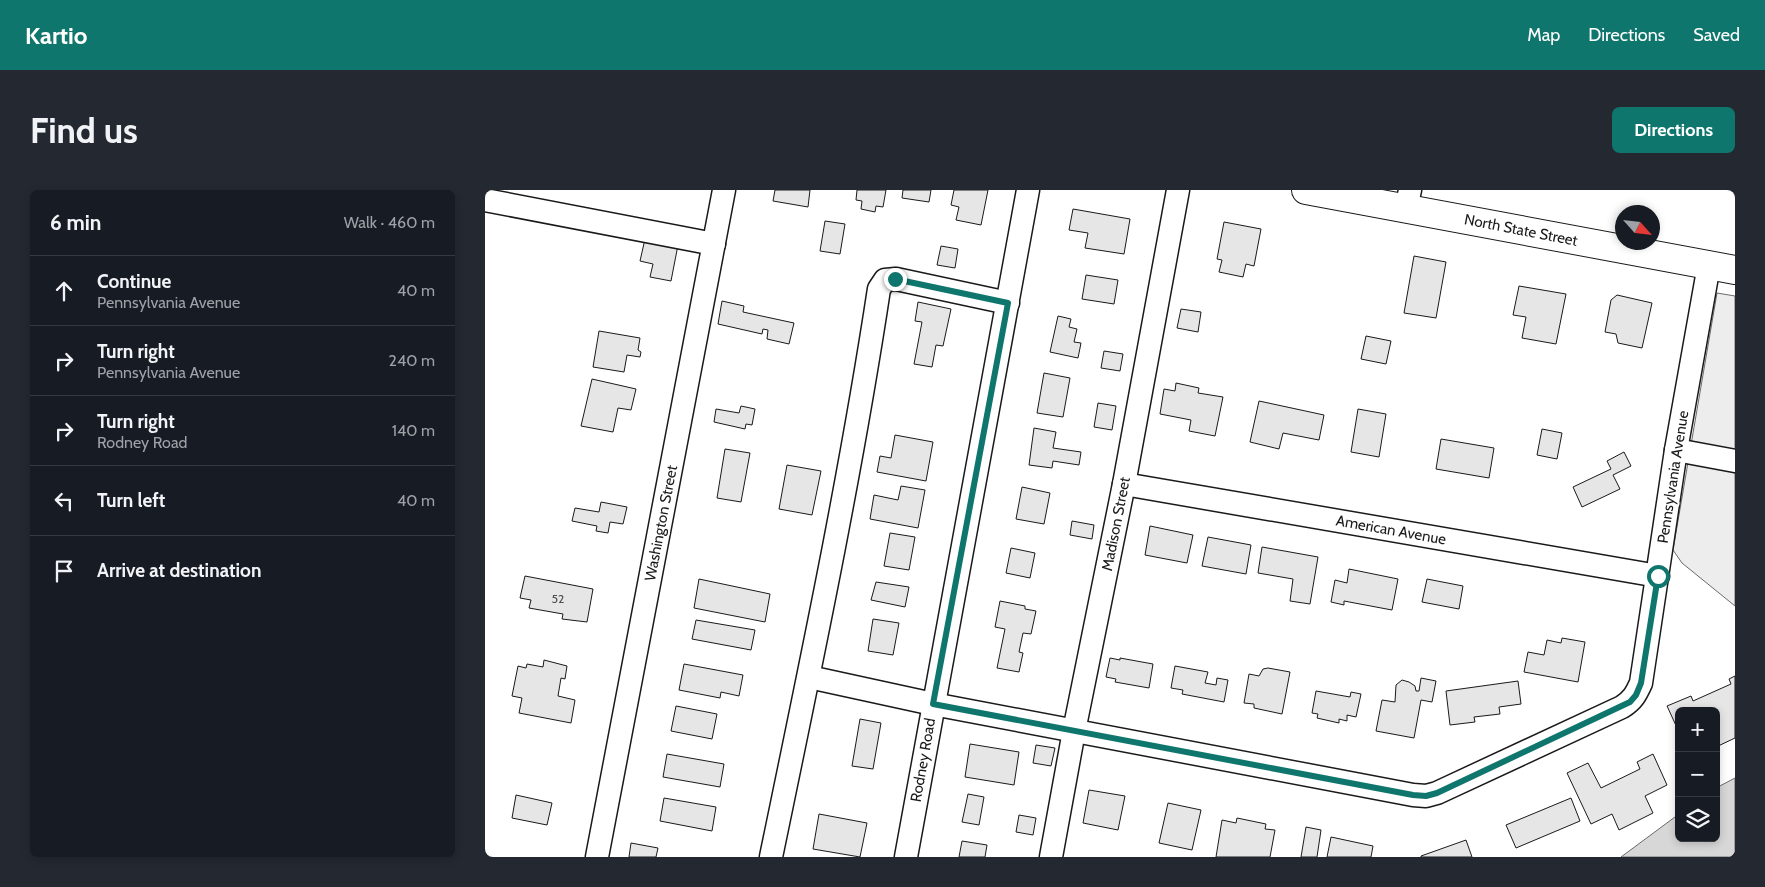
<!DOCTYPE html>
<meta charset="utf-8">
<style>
:root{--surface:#171b24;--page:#242831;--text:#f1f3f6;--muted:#9ea1a6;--line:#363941;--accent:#0f766e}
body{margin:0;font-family:Cabin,sans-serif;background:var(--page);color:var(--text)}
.controls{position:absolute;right:15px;bottom:15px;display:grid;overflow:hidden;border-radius:8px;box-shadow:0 2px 8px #0003}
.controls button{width:45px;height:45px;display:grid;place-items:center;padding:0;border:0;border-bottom:1px solid var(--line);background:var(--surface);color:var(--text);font:25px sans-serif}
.compass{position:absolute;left:1130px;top:15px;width:45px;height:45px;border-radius:50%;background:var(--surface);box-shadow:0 2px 8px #0003;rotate:117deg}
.stop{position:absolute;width:15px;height:15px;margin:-11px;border:4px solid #0f766e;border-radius:50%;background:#fff}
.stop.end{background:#0f766e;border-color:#fff;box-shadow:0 1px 5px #0008}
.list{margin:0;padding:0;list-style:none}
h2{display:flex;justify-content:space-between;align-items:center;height:65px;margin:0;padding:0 20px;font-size:21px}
h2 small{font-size:16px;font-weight:400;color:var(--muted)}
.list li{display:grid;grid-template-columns:32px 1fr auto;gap:15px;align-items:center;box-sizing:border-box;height:70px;padding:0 20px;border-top:1px solid var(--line)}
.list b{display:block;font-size:19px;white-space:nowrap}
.list p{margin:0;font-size:16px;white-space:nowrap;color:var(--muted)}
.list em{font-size:16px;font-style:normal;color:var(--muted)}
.icon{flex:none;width:28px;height:28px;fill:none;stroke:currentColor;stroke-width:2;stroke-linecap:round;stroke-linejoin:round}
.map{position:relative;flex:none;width:1250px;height:667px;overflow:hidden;border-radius:8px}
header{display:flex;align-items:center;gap:30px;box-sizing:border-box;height:70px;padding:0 25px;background:var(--accent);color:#fff}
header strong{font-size:24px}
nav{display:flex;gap:28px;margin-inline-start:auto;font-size:18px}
.intro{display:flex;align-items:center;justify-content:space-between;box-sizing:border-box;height:120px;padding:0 30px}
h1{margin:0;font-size:35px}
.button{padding:12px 22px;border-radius:8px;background:var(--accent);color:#fff;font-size:18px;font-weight:700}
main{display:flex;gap:30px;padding:0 30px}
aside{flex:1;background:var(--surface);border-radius:8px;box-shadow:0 2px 8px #0003}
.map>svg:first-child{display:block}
</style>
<header>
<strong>Kartio</strong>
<nav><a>Map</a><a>Directions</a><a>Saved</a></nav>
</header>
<div class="intro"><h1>Find us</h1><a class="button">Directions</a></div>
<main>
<aside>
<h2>6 min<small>Walk · 460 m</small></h2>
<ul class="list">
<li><svg class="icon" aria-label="ahead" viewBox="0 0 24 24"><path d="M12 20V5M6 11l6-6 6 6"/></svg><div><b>Continue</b><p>Pennsylvania Avenue</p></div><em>40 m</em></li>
<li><svg class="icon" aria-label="right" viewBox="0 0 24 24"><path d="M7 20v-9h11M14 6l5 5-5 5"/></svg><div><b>Turn right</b><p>Pennsylvania Avenue</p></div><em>240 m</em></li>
<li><svg class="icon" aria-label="right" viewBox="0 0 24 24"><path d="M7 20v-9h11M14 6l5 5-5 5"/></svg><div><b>Turn right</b><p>Rodney Road</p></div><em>140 m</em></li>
<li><svg class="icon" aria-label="left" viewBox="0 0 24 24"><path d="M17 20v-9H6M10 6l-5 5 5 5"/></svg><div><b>Turn left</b></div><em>40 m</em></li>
<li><svg class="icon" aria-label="arrive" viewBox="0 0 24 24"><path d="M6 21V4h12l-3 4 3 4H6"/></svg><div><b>Arrive at destination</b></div></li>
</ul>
</aside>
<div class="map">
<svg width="1250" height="667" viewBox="0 0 1250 667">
<rect width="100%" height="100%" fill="#fff"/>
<!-- built -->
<path fill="#ededed" stroke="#6a6a6a" d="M1232,103L1250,106V416L1197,373L1188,360Z"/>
<!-- water -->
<path fill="#d7d7d7" stroke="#6a6a6a" d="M1250,588V667H1136L1194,624V648H1231V598Z"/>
<!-- building -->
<g fill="#e6e6e6" stroke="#1a1a1a">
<path d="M290,0H325L323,17L288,11Z"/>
<path d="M372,0H401L398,17L391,16L390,22L376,19L377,11L371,10Z"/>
<path d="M418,0H446L444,12L417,8Z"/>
<path d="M469,0H503L496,35L471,30L474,17L466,15Z"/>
<path d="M588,19L645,29L639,64L600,58L603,43L584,40Z"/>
<path d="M340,31L360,34L355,64L335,61Z"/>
<path d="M739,32L776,39L769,76L761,74L758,87L734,82L737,70L732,69Z"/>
<path d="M160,49L193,55L186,91L165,87L168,74L155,71Z"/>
<path d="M456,56L473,59L470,78L452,75Z"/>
<path d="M929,66L961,72L951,128L919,123Z"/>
<path d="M601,85L633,90L629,114L597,109Z"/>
<path d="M1034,96L1081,104L1071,154L1037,148L1041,127L1028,125Z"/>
<path d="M1132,105L1167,113L1157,158L1133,153L1131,144L1120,142L1126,110Z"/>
<path d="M237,111L259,116L258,122L309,133L304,154L282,149L283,140L278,139L277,144L233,134Z"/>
<path d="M433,112L466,119L458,156L451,155L447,177L429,174L437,132L430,131Z"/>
<path d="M696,119L716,122L713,142L692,138Z"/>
<path d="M573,126L586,129L584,137L592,139L589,152L596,153L593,168L565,162Z"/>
<path d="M114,141L155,148L153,160L156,162L155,167L142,165L139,182L108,177Z"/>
<path d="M881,146L906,151L901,174L876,169Z"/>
<path d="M619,161L638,164L635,181L616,178Z"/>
<path d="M559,183L585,188L578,227L552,223Z"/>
<path d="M107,189L151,199L146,220L133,218L128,242L96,236Z"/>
<path d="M691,193L714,198L713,203L738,207L730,246L704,241L706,230L675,224L679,199L690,201Z"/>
<path d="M774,211L839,225L834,250L798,243L794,259L765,252Z"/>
<path d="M613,213L631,216L627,240L609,237Z"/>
<path d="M256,216L270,219L267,235L261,234L260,239L229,232L231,219L254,223Z"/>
<path d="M873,219L901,224L894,267L866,262Z"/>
<path d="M549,238L571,242L568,258L596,262L594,275L568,271L567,278L544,275Z"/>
<path d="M1057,239L1077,243L1072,269L1052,265Z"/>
<path d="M410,245L448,252L441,291L392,282L395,266L406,268Z"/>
<path d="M956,249L1009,258L1004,288L951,279Z"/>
<path d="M240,259L265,263L256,312L232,308Z"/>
<path d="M1139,262L1146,276L1128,285L1135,299L1097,317L1088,297L1126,279L1122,271Z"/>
<path d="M302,275L336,281L327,325L294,319Z"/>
<path d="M416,296L440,300L433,338L385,329L389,305L413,310Z"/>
<path d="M537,297L565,303L559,334L531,329Z"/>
<path d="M116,312L142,317L138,334L125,332L123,343L111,341L112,336L87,331L90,318L114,322Z"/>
<path d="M587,331L609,335L607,349L585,345Z"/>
<path d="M665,336L708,345L702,373L660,365Z"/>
<path d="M405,343L430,347L424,380L399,376Z"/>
<path d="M723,347L766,355L761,384L717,376Z"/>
<path d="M777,357L833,367L825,414L805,411L808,389L773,383Z"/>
<path d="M526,358L550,363L545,388L521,383Z"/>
<path d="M864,379L913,389L907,420L859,411V415L846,412L850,390L862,393Z"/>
<path d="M40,386L108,399L102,432L77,429L78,424L44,418L46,410L35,408Z"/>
<path d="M214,389L285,404L280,432L209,418Z"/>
<path d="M942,389L978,396L974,419L937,412Z"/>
<path d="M391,392L424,397L420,417L386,410Z"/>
<path d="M515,411L540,416V419L551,421L546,444L538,443L534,462L538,463L534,482L512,478L520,439L510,437Z"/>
<path d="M388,429L414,433L408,465L383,461Z"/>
<path d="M211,430L270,440L266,460L207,449Z"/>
<path d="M1077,448L1100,452L1093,492L1039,482L1043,462L1059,465L1062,450L1076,453Z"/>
<path d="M625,468L635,470V468L668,474L664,498L630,492L631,489L621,487Z"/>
<path d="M59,470L82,476L80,489L76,488L73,506L90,510L86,533L34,523L37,508L27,506L33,476L41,478L42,474L58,477Z"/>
<path d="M199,474L258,485L254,506L236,502L235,508L194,500Z"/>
<path d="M690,476L723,482L720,493L731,495L732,488L743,490L739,512L697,504L698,500L686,498Z"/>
<path d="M783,478L805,482L797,524L769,518V514L759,513L764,484L774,486L778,479Z"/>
<path d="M1250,486V548L1231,557V521H1194V542L1182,516L1206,506L1208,511L1246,494L1244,489Z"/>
<path d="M936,488L951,491L947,512L936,510L929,548L891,541L897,510L910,512L911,495L917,490L924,492L930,496L931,501H934Z"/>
<path d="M1033,491L1036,514L1014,517L1015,524L989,527L990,532L965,535L961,501Z"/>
<path d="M831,501L865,507L866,502L876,504L871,527L862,525V531L854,529V533L832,528L833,524L827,523Z"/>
<path d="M191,516L232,524L227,549L186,541Z"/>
<path d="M375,529L396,533L388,579L367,576Z"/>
<path d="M485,554L534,562L529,595L480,587Z"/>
<path d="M551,555L570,558L566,576L548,573Z"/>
<path d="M182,564L239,574L235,597L178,587Z"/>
<path d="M1168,564L1182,595L1160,606L1168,623L1134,640L1127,624L1106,634L1082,583L1103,573L1116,598L1155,579L1152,572Z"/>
<path d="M604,600L640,606L633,640L598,633Z"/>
<path d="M483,604L499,607L494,635L477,632Z"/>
<path d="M31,605L67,613L62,635L27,628Z"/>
<path d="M179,608L231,617L227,641L175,631Z"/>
<path d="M1086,608L1095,631L1031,658L1021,635Z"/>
<path d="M683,613L716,620L707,660L674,653Z"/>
<path d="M334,624L382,633L375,667L328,659Z"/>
<path d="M534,625L551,628L548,645L531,642Z"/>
<path d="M752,628L781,634L780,639L790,640L785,667H731L737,630L751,633Z"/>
<path d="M821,637L836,640L832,667H816Z"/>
<path d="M846,647L888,656L886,667H842Z"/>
<path d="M981,650L987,667H936V666Z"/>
<path d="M477,651L502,655L500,667H474Z"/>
<path d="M146,653L173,658L171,667H144Z"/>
</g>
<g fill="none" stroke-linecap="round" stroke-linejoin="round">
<!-- minor casing -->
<g stroke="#1a1a1a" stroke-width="25">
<g id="minor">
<path d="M0,10L229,54"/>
<path d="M921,19L925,0"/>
<path d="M1191,260L1250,271"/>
<path d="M639,294L1173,386"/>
<path d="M324,487L448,514L928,605L941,606L952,603L1137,517C1148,510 1151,504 1156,493L1191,260L1224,75"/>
<path d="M112,667L239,0"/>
<path d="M286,667C325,478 365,290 394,99L400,90L411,89L523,113"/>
<path d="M421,667L543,0"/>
<path d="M566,667L589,541L639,294L693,0"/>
</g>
</g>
<!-- major casing -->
<g stroke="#1a1a1a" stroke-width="30">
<path id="major" d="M821,0L1250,80"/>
</g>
<!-- minor -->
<use href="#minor" stroke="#fff" stroke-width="22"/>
<!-- major -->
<use href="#major" stroke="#fff" stroke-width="28"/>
</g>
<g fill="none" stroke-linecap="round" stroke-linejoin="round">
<!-- route -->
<path stroke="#0f766e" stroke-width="6" d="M410,89L523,113L448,514L928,605L941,606L952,603L1145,512L1151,505L1156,493L1173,386"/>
</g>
<g text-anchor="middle" stroke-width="4" stroke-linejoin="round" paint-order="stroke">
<!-- number labels -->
<g font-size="12" fill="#4d4d4d">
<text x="73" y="413">52</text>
</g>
<!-- street labels -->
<g font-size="15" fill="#1a1a1a" stroke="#fff">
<text transform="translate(1036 40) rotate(11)" y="5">North State Street</text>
<text transform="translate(1188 287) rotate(-81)" y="5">Pennsylvania Avenue</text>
<text transform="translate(176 333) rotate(-79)" y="5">Washington Street</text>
<text transform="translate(631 334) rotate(-79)" y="5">Madison Street</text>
<text transform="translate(906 340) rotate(10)" y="5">American Avenue</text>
<text transform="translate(438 570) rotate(-80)" y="5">Rodney Road</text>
</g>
</g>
</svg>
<div class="controls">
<button>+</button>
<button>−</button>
<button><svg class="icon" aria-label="layers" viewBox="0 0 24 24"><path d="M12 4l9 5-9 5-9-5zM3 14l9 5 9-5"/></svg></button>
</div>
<svg class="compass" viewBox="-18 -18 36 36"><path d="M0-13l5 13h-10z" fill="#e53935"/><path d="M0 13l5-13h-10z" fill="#9ea1a6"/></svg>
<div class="stop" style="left:1173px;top:386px"></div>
<div class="stop end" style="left:410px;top:89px"></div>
</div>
</main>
